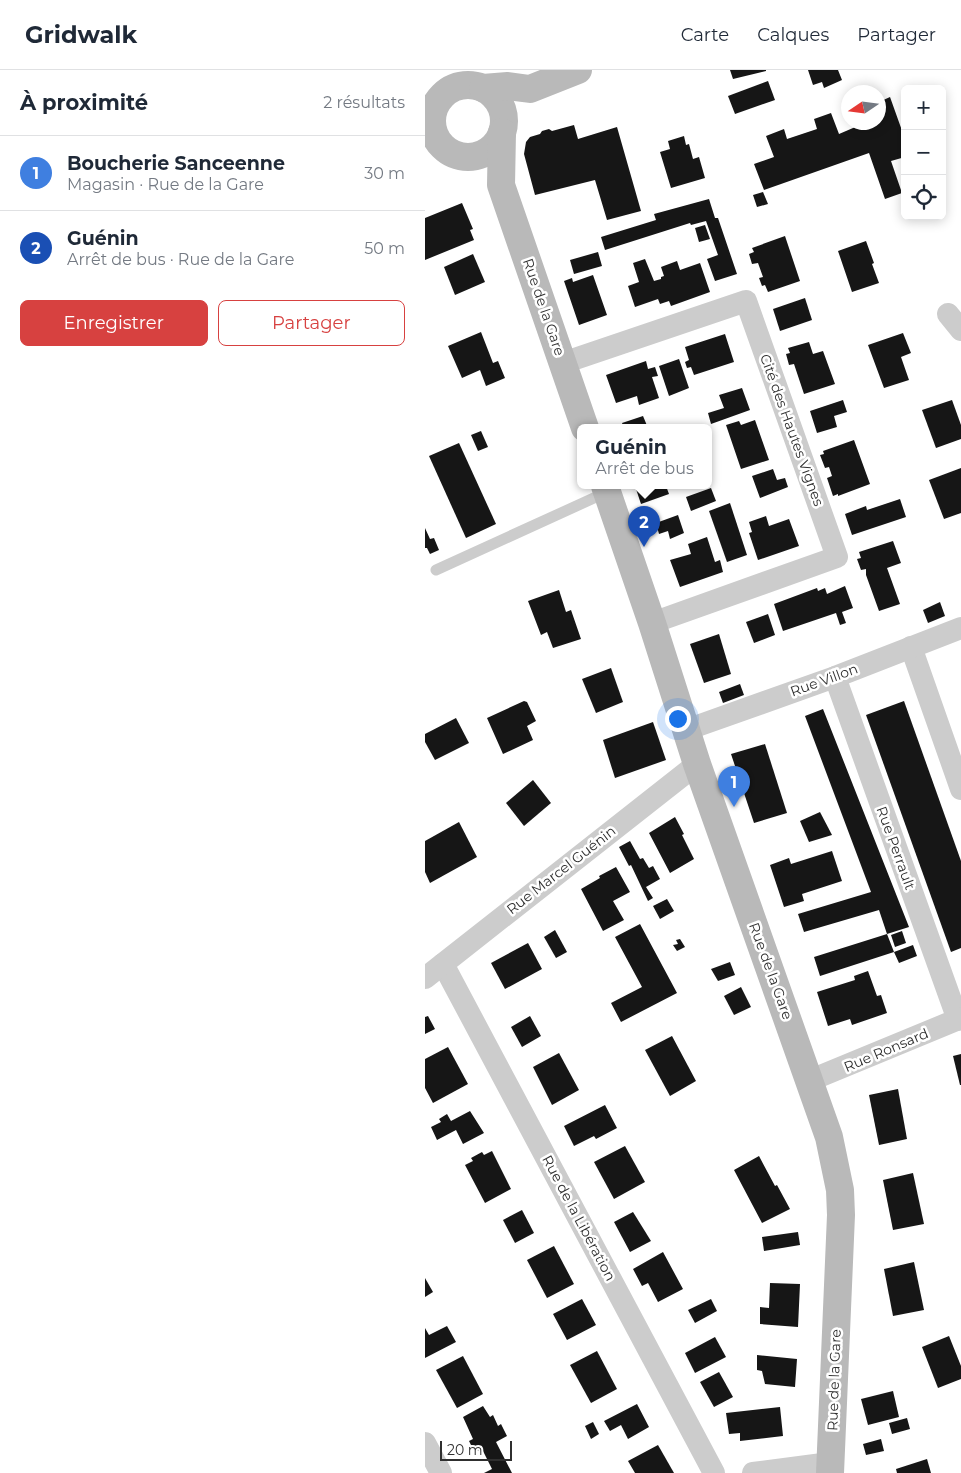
<!DOCTYPE html>
<html lang="fr">
<meta charset="utf-8">
<style>
:root{--surface:#fff;--page:#f6f6f7;--text:#1f2937;--muted:#747a83;--line:#e0e1e3;--accent:#d74140}
body{margin:0;font-family:Montserrat,sans-serif;background:var(--page);color:var(--text)}
.controls{position:absolute;right:15px;top:15px;display:grid;overflow:hidden;border-radius:8px;box-shadow:0 2px 12px #0003}
.controls button{width:45px;height:45px;display:grid;place-items:center;padding:0;border:0;border-bottom:1px solid var(--line);background:var(--surface);color:var(--text);font:25px sans-serif}
.compass{position:absolute;left:416px;top:15px;width:45px;height:45px;border-radius:50%;background:var(--surface);box-shadow:0 2px 12px #0003;rotate:257deg}
.scale{position:absolute;left:15px;bottom:12px;width:72px;box-sizing:border-box;padding-left:5px;border:2px solid #2f2f2f;border-top:0;font-size:14px;line-height:18px;white-space:nowrap;color:#2f2f2f;-webkit-text-stroke:4px #fff;paint-order:stroke}
.you{position:absolute;left:252px;top:648px;width:18px;height:18px;margin:-12px;border:4px solid #fff;border-radius:50%;background:#1a73e8;box-shadow:0 0 0 8px #1a73e833}
.badge{display:grid;place-items:center;width:32px;height:32px;border-radius:50%;background:var(--accent);color:#fff;font-size:16px;font-weight:700}
.pin{position:absolute;translate:-50% -41px;filter:drop-shadow(0 1px 2px #0008)}
.pin::after{content:'';position:absolute;top:26px;width:18px;height:15px;background:inherit;clip-path:polygon(0 0,100% 0,50% 100%)}
.popup{position:absolute;left:152px;top:354px;width:135px;height:65px;box-sizing:border-box;display:grid;place-content:center;border-radius:8px;background:var(--surface);filter:drop-shadow(0 1px 4px #0005);font-size:16px;white-space:nowrap;color:var(--muted)}
.popup b{font-size:19px;color:var(--text)}
.popup::after{content:'';position:absolute;left:50%;top:100%;margin-left:-10px;border:10px solid transparent;border-top-color:var(--surface)}
.list{margin:0;padding:0;list-style:none}
h2{display:flex;justify-content:space-between;align-items:center;height:65px;margin:0;padding:0 20px;font-size:21px}
h2 small{font-size:16px;font-weight:400;color:var(--muted)}
.list li{display:grid;grid-template-columns:32px 1fr auto;gap:15px;align-items:center;box-sizing:border-box;height:75px;padding:0 20px;border-top:1px solid var(--line)}
.list b{display:block;font-size:19px;white-space:nowrap}
.list p{margin:0;font-size:16px;white-space:nowrap;color:var(--muted)}
.list em{font-size:16px;font-style:normal;color:var(--muted)}
.actions{display:flex;gap:10px;padding:15px 20px}
.actions a{flex:1;padding:11px 0;border:1px solid var(--accent);border-radius:8px;text-align:center;font-size:18px;color:var(--accent)}
.actions .main{background:var(--accent);color:#fff}
.icon{flex:none;width:28px;height:28px;fill:none;stroke:currentColor;stroke-width:2;stroke-linecap:round;stroke-linejoin:round}
.map{position:relative;flex:none;width:536px;height:1403px;overflow:hidden}
header{display:flex;align-items:center;gap:30px;box-sizing:border-box;height:70px;padding:0 25px;background:var(--surface);border-bottom:1px solid var(--line)}
header strong{font-size:24px}
nav{display:flex;gap:28px;margin-inline-start:auto;font-size:18px}
main{display:flex}
aside{flex:1;background:var(--surface)}
.map>svg:first-child{display:block}
</style>
<header>
<strong>Gridwalk</strong>
<nav><a>Carte</a><a>Calques</a><a>Partager</a></nav>
</header>
<main>
<aside>
<h2>À proximité<small>2 résultats</small></h2>
<ul class="list">
<li><span class="badge" style="background:#3f7fe0">1</span><div><b>Boucherie Sanceenne</b><p>Magasin · Rue de la Gare</p></div><em>30 m</em></li>
<li><span class="badge" style="background:#1a4fb4">2</span><div><b>Guénin</b><p>Arrêt de bus · Rue de la Gare</p></div><em>50 m</em></li>
</ul>
<div class="actions"><a class="main">Enregistrer</a><a>Partager</a></div>
</aside>
<div class="map">
<svg width="536" height="1403" viewBox="0 0 536 1403">
<rect width="100%" height="100%" fill="#fff"/>
<!-- building -->
<g fill="#161616">
<path d="M305,0H341V1L308,9Z"/>
<path d="M383,0H413L417,10L399,18L397,12L388,15Z"/>
<path d="M343,11L350,30L310,44L303,26Z"/>
<path d="M465,27L480,69V87L466,91L477,123L460,129L444,83L339,120L329,94L349,87L341,66L359,59L362,69L392,59L389,49L406,43L414,64L442,52H454V32Z"/>
<path d="M149,55L153,69L192,57L216,141L182,150L170,110L110,125L99,84L101,72L105,67L115,64L117,61L124,59L127,61Z"/>
<path d="M259,66L261,75L264,74L268,89L274,87L280,108L246,118L235,82L245,79L243,71Z"/>
<path d="M338,122L343,134L332,137L328,125Z"/>
<path d="M284,129L290,148H293L312,204L290,211L282,189L293,185L281,151L266,155L265,153L180,180L176,167L231,150L229,144Z"/>
<path d="M37,133L48,159L45,160L49,170L0,190V148Z"/>
<path d="M280,155L285,169L274,172L270,158Z"/>
<path d="M360,166L375,211L343,222L340,215L337,216L334,208L338,207L333,193L327,194L324,184L329,182L327,178Z"/>
<path d="M441,171L449,193L447,194L454,213L427,222L413,181Z"/>
<path d="M173,182L177,196L149,204L145,190Z"/>
<path d="M48,184L60,212L30,225L19,197Z"/>
<path d="M220,189L229,211L236,209V207L239,206L236,197L252,191L255,200L275,193L285,222L246,236L244,231L235,234L233,229L210,237L203,216L214,212L208,193Z"/>
<path d="M168,205L182,245L154,255L139,211L147,208L148,212Z"/>
<path d="M380,228L387,250L355,261L348,239Z"/>
<path d="M56,262L68,293L73,291L80,308L61,316L55,300L37,308L23,276Z"/>
<path d="M478,263L486,283L476,287L484,310L459,318L443,275Z"/>
<path d="M300,264L309,292L269,305L266,297L262,298L260,292L264,290L260,277Z"/>
<path d="M384,272L388,284L398,281L410,314L379,324L369,294L364,295L361,284L365,283L363,278Z"/>
<path d="M254,289L264,318L244,326L234,296Z"/>
<path d="M221,291L223,299L230,297L233,306L227,307L234,328L214,335L212,326L191,333L181,305Z"/>
<path d="M317,318L325,340L286,354L283,343L299,338L294,325Z"/>
<path d="M418,330L422,342L409,346L412,357L392,363L385,341Z"/>
<path d="M527,330L536,355V369L511,378L497,340Z"/>
<path d="M218,346L223,358H199L197,353Z"/>
<path d="M330,350L344,390L316,399L301,355L314,351L316,355Z"/>
<path d="M56,361L63,377L53,381L46,365Z"/>
<path d="M429,370L445,414L413,426V424L408,426L402,408L407,406L404,397L400,398L395,385L399,384L398,381Z"/>
<path d="M34,373L71,454L41,468L4,386Z"/>
<path d="M536,398V443L519,449L504,410Z"/>
<path d="M348,399L352,410L360,408L363,417L335,428L327,406Z"/>
<path d="M210,416H241L244,424L216,434Z"/>
<path d="M286,418L291,431L266,441L261,427Z"/>
<path d="M475,429L481,447L427,465L420,444L441,436L442,440Z"/>
<path d="M305,433L322,485L302,492L284,441Z"/>
<path d="M253,445L259,463L245,469L243,461L234,464L231,453Z"/>
<path d="M341,446L344,456L364,449L374,476L333,490L324,463L327,462L324,452Z"/>
<path d="M0,458L5,469L9,468L14,480L5,484L2,478H0Z"/>
<path d="M282,467L290,492L295,490L298,502L255,517L245,490L266,484L263,474Z"/>
<path d="M468,471L476,493L462,498L475,534L454,541L441,505V499L436,500L432,489L436,488L434,482Z"/>
<path d="M420,516L428,538L417,542L421,553L415,555L411,543L358,561L349,534L392,518L393,521L400,518L402,524Z"/>
<path d="M134,520L141,542L146,540L156,569L128,578L122,562L116,565L103,531Z"/>
<path d="M515,532L520,546L503,553L498,540Z"/>
<path d="M343,544L350,565L329,573L321,552Z"/>
<path d="M294,564L306,604L279,613L265,574Z"/>
<path d="M186,598L198,632L171,643L157,609Z"/>
<path d="M315,614L319,625L298,633L294,622Z"/>
<path d="M99,631L102,632L111,651L102,656L108,670L78,684L62,648Z"/>
<path d="M479,631L536,791V878L526,882L441,645Z"/>
<path d="M398,639L484,857L462,864L469,882L488,875L492,886L474,893L469,882L395,906L389,887L462,864L454,840L379,862L373,844L446,822L380,646Z"/>
<path d="M31,648L44,673L10,690L0,672V664Z"/>
<path d="M228,652L241,690L190,708L178,670Z"/>
<path d="M340,674L362,743L329,753L306,684Z"/>
<path d="M108,710L126,733L99,756L81,733Z"/>
<path d="M395,742L407,765L384,772L375,751Z"/>
<path d="M250,747L259,764L257,765L269,789L245,803L224,763Z"/>
<path d="M34,752L52,787L5,813L0,802V771Z"/>
<path d="M205,771L215,789L218,788L224,798L228,796L235,809L221,817L228,828L223,831L206,795L204,796L194,777Z"/>
<path d="M407,781L417,811L377,824L379,831L359,837L345,795L364,788L366,794Z"/>
<path d="M191,797L205,822L188,831L199,850L178,861L156,819L175,808L174,806Z"/>
<path d="M242,829L249,841L235,849L228,836Z"/>
<path d="M215,854L252,923L196,952L186,933L217,917L190,867Z"/>
<path d="M130,860L142,882L131,888L119,867Z"/>
<path d="M477,861L481,873L470,877L466,865Z"/>
<path d="M255,869L260,877L252,881L248,875L253,874L251,870Z"/>
<path d="M103,873L117,899L80,919L66,893Z"/>
<path d="M305,892L310,905L293,911L286,899Z"/>
<path d="M443,901L452,926L456,925L462,943L427,955L425,949L403,956L392,922L430,910L429,906Z"/>
<path d="M316,917L326,937L309,945L299,926Z"/>
<path d="M3,946L10,959L0,964V947Z"/>
<path d="M105,946L116,966L97,977L86,957Z"/>
<path d="M247,966L271,1011L245,1026L220,980Z"/>
<path d="M23,977L43,1014L8,1033L0,1018V989Z"/>
<path d="M134,983L154,1020L127,1035L108,997Z"/>
<path d="M536,984V1015H535L528,986Z"/>
<path d="M473,1019L482,1069L454,1075L444,1025Z"/>
<path d="M180,1035L192,1058L171,1069L169,1066L149,1076L139,1056Z"/>
<path d="M45,1041L59,1063L38,1074L31,1060L12,1070L6,1057L16,1052L14,1049L22,1044L26,1051Z"/>
<path d="M200,1076L220,1112L189,1129L169,1092Z"/>
<path d="M67,1081L86,1119L60,1133L40,1095L48,1091L46,1088L57,1082L59,1085Z"/>
<path d="M334,1086L350,1116L352,1115L365,1139L337,1153L309,1100Z"/>
<path d="M488,1103L499,1154L468,1160L458,1110Z"/>
<path d="M97,1140L109,1163L90,1173L78,1150Z"/>
<path d="M208,1142L226,1171L205,1182L189,1152Z"/>
<path d="M373,1162L375,1175L339,1181L337,1167Z"/>
<path d="M129,1176L149,1214L122,1228L102,1190Z"/>
<path d="M238,1182L258,1219L233,1232L223,1213L217,1216L208,1199Z"/>
<path d="M489,1192L499,1240L468,1246L459,1199Z"/>
<path d="M0,1208L8,1222L0,1227Z"/>
<path d="M345,1213L375,1214L373,1257L335,1254V1237L344,1238Z"/>
<path d="M157,1229L171,1255L142,1270L128,1244Z"/>
<path d="M286,1229L292,1241L270,1253L263,1240Z"/>
<path d="M22,1256L31,1272L0,1288V1258L4,1265Z"/>
<path d="M524,1266L536,1296V1309L513,1318L497,1277Z"/>
<path d="M290,1267L301,1287L270,1303L260,1283Z"/>
<path d="M172,1281L192,1319L166,1333L145,1295Z"/>
<path d="M332,1285L372,1289L370,1317L340,1314L337,1301L332,1300Z"/>
<path d="M38,1286L58,1324L32,1338L11,1300Z"/>
<path d="M294,1302L308,1327L289,1337L275,1312Z"/>
<path d="M468,1321L474,1347L443,1355L436,1329Z"/>
<path d="M212,1334L224,1357L203,1369L196,1355L185,1361L179,1351Z"/>
<path d="M58,1336L65,1347L68,1345L73,1356L76,1354L82,1366L71,1372L87,1403H59L67,1399L57,1379L50,1383L44,1371L48,1369L38,1347Z"/>
<path d="M355,1337L358,1366L315,1371V1363L304,1364L301,1343Z"/>
<path d="M482,1348L485,1359L467,1364L464,1353Z"/>
<path d="M168,1352L174,1364L166,1369L160,1356Z"/>
<path d="M456,1369L459,1381L441,1385L438,1374Z"/>
<path d="M233,1375L249,1403H210L203,1391Z"/>
<path d="M502,1389L506,1403H472L471,1399Z"/>
</g>
<g fill="none" stroke-linecap="round" stroke-linejoin="round">
<!-- lane -->
<path stroke="#ccc" stroke-width="11" d="M11,500L182,422"/>
<!-- street -->
<g stroke="#ccc" stroke-width="22">
<path d="M523,244L536,260"/>
<path d="M138,293L321,231L412,487L227,553"/>
<path d="M486,577L536,719"/>
<path d="M410,607L533,950"/>
<path d="M261,660L410,607L536,558"/>
<path d="M18,894L289,1403"/>
<path d="M0,908L272,694"/>
<path d="M386,1010L536,948"/>
<path d="M0,1373L16,1403"/>
<path d="M328,1403L405,1393"/>
</g>
<!-- secondary -->
<g stroke="#b9b9b9" stroke-width="28">
<circle cx="43" cy="51" r="36"/>
<path d="M58,18L83,16L105,19L153,0"/>
<path d="M77,62L76,115L160,358"/>
<path d="M180,416L227,553L272,694L404,1067L415,1120L416,1145L405,1403"/>
</g>
</g>
<g text-anchor="middle" stroke-width="5" stroke-linejoin="round" paint-order="stroke">
<!-- street labels -->
<g font-size="14" fill="#2f2f2f" stroke="#fff">
<text transform="translate(119 237) rotate(71)" y="5">Rue de la Gare</text>
<text transform="translate(367 360) rotate(70)" y="5">Cité des Hautes Vignes</text>
<text transform="translate(399 610) rotate(-20)" y="5">Rue Villon</text>
<text transform="translate(471 778) rotate(70)" y="5">Rue Perrault</text>
<text transform="translate(136 800) rotate(-38)" y="5">Rue Marcel Guénin</text>
<text transform="translate(346 901) rotate(70)" y="5">Rue de la Gare</text>
<text transform="translate(461 980) rotate(-23)" y="5">Rue Ronsard</text>
<text transform="translate(154 1148) rotate(62)" y="5">Rue de la Libération</text>
<text transform="translate(409 1310) rotate(-88)" y="5">Rue de la Gare</text>
</g>
</g>
</svg>
<div class="controls">
<button>+</button>
<button>−</button>
<button><svg class="icon" aria-label="locate" viewBox="0 0 24 24"><circle cx="12" cy="12" r="6"/><path d="M12 2v4M12 18v4M2 12h4M18 12h4"/></svg></button>
</div>
<svg class="compass" viewBox="-18 -18 36 36"><path d="M0-13l5 13h-10z" fill="#e53935"/><path d="M0 13l5-13h-10z" fill="#747a83"/></svg>
<div class="scale">20 m</div>
<div class="you"></div>
<div class="pin badge" style="left:309px;top:737px;background:#3f7fe0">1</div>
<div class="pin badge" style="left:219px;top:477px;background:#1a4fb4">2</div>
<div class="popup"><b>Guénin</b>Arrêt de bus</div>
</div>
</main>
